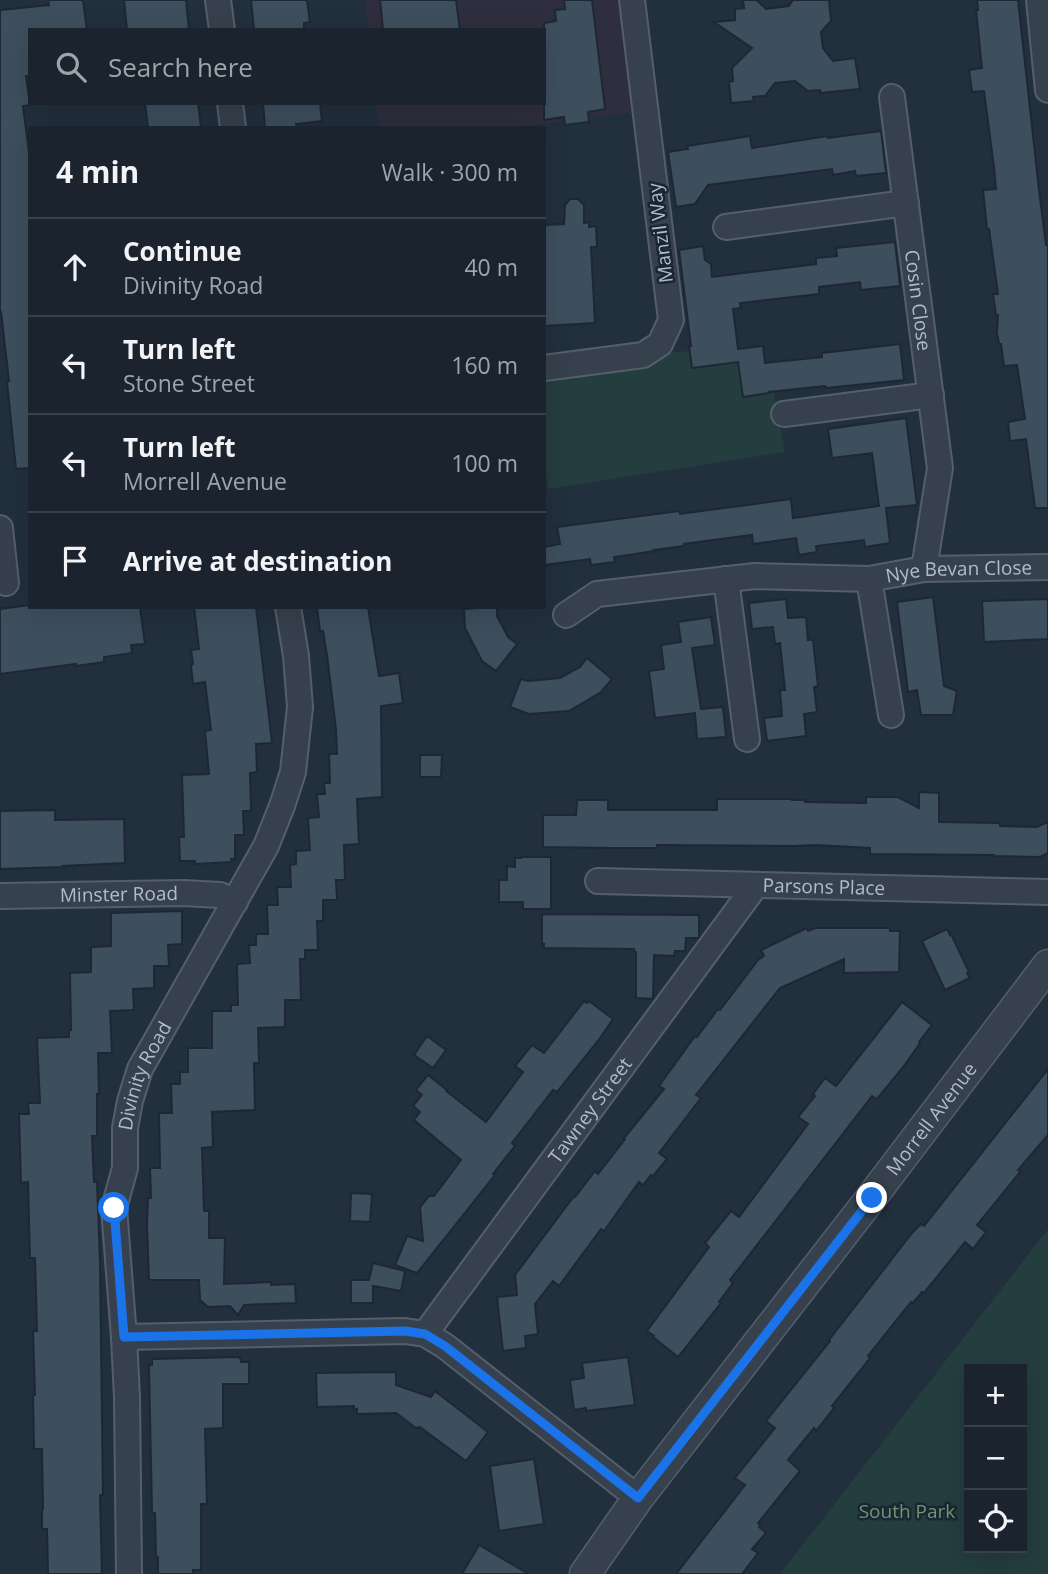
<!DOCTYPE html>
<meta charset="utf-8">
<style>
:root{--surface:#1a232e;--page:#232b36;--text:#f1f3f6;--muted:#9fa4aa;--line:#38404a}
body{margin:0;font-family:"Open Sans",sans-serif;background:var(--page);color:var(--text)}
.controls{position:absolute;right:21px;bottom:21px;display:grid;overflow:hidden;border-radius:0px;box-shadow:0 7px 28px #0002}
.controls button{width:63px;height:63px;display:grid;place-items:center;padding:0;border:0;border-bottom:2px solid var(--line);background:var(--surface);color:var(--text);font:35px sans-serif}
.stop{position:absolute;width:21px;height:21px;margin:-16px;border:5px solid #1a73e8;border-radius:50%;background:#fff}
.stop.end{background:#1a73e8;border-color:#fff;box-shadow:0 2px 7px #0008}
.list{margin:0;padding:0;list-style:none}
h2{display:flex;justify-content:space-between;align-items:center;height:91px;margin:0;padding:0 28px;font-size:30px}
h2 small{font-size:23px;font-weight:400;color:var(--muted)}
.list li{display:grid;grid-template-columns:46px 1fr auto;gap:21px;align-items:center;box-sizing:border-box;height:98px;padding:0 28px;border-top:2px solid var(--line)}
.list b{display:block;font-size:26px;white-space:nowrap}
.list p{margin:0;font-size:23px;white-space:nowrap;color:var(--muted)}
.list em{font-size:23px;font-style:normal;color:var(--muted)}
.icon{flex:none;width:38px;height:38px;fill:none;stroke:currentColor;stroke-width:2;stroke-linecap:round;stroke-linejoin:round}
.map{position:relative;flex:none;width:1048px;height:1574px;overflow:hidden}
.search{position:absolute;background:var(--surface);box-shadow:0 7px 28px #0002;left:28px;top:28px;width:518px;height:77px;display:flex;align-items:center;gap:18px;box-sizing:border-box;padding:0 24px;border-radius:0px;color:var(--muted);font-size:26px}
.panel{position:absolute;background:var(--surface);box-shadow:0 7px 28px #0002;left:28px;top:126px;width:518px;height:483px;border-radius:0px}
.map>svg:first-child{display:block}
</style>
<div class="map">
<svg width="1048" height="1574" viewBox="0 0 1048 1574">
<rect width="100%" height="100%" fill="#222f3d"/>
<!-- medical -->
<path fill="#2f2e3e" d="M365,0H619L634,112L509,128H379L376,103H544V30H368Z"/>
<!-- green -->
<g fill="#243d3e" fill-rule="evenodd">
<path d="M689,351L692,369L739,362L743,396L774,392L785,452L548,489L544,458V368L643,355Z"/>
<path d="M1048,1229V1574H780ZM969,1369H1022V1548H969Z"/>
</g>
<!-- building -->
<g fill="#3d4e5d" stroke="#1d2834" stroke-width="2">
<path d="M48,0H83L87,30H30V76H26L30,105L23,106L30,160V468L16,469L7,382L9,381L1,312H0V10L49,5Z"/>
<path d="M124,0H186L189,30H127Z"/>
<path d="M251,0H307L310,22L304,23V30H254Z"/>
<path d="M380,0H456L460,30H383Z"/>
<path d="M564,0H592L605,109L588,112L589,122L565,125L564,117L544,120V23L556,21L555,10L565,9Z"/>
<path d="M743,0H757L766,9L789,6L793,0H829L831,21L821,32L823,48L833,61L855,58L860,89L820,93V90L808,91L795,81L775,83L765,96L753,97L754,101L731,103L729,82L733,81L732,68L752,48L714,22L735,20V9L744,8Z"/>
<path d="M977,0H1018L1039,190L1046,245H1048V508H1035L1026,439L1010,441L1008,422L1025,419L1017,365L1004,366L1001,344H999L997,333L998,315H996L993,294H998L989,229H987L983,190L996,189L994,167L984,91L972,92L969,70L982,68L976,10H978Z"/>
<path d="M145,103H198L201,128H148Z"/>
<path d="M263,103H320L322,121L296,124L297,128H265Z"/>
<path d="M881,131L886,173L856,176L855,171L833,175L832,169L708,185L695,204L676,207L668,152L688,149L687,146L750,136L752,148L827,136L828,138Z"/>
<path d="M570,199H578L584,205V223L589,222V227L596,226L597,247H591L595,323L544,326V225L564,224L565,205Z"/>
<path d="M895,242L900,286L861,290L860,282L819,287V294L740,303L741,308L733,309L738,349L763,346L765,363L822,357V353L900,344L904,380L826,388L825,386L769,392V393L743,397L738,362L692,368L689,346H691L679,250L703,246L705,260L711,264L712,277L816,264V258L837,256L836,248Z"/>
<path d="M906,418L917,505L886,508L890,543L865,547L864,540L816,546L817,552L799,555L796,538L753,544L752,535L684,544V546L654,550L655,551L614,557L615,562L591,565L590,559L544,565V547L560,544L557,527L679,511L680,514L791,499L793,518L879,506L872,453L832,458L828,429Z"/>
<path d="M933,597L944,686L957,691L953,715H921L917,690L908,692L897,602Z"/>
<path d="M786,599L788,618L806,617L808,640H813L818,686L814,687L817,712L804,714L806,736L767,741L764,718L782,716L780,690H785L780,643L775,644L773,627L752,629L749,603Z"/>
<path d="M1048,599V639L984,642L982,601Z"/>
<path d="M30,605V607H140L145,644L131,645L132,653L104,657V662L76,666V664L0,674V609Z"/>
<path d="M194,607H256L272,743L256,744L257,772L250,773L251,811H243L244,835H235V859H231V862L195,864V861H180L179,837H184L182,775L209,774L205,731L211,730L205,682L193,684L191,665L193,664L191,650L199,649Z"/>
<path d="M317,607H368L379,676L399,673L403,703L381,706L382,797L357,799L359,844L344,845L345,880H336L337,900H323V921H317L318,950H305V959H300L301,1000H285V1027L258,1028L259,1063H254L255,1110L212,1112L213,1147L202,1148L204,1211H209V1238H225L224,1284L271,1282V1285L295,1284L296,1303L244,1305L238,1315L230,1306L208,1307L200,1300L199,1280H149L147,1225L148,1198H151L150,1168H160L159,1113H172L171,1084H180V1072H188V1048H212V1011H231V1005H238L237,964L250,963L249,945H256V934H268L267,905H278L277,887H291L290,865L296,864V851L310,850L308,818L319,817L317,794H325L324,783H330L329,754H337L336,729L327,655L323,631H320Z"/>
<path d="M497,607V616L508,637L517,644L496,671L482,661L465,628L464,609Z"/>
<path d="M711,617L715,645L692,648L701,709L723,707L726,737L697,739L695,713L655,718L649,671L664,669L661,645L681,642L678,622Z"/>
<path d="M587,658L612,679L601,692L569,711L529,714L510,707L521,679L528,681L560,678L580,667Z"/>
<path d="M420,755H442L441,777H420Z"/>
<path d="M919,792L939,793V822L1000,823V826L1037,827L1048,822V853L1040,857L994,856V855L870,854V848L816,845L793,846L657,845V848H611L543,847V815H576L577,800H608V810H717V799H794L793,800H805V802L866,803V797H898L919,808Z"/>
<path d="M55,810V820L124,819L125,863L62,866V867L0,869V811Z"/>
<path d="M521,857H551V909H523V902H499V880H507V866L515,867V858H521Z"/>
<path d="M182,911V944L168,945L169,966H154V988L133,989L134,1010L110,1011L112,1053H98L99,1094H97V1136H92L94,1182H97L100,1263L103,1495H100L102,1574H48L47,1529H42V1509H43L42,1449H34L33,1395H35L33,1331H37L35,1258H30L28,1182L21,1183L19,1114H29L28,1103H40L37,1038L69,1037V1030H71L70,973L91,972V947L111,946V913Z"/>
<path d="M542,914L699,915V938H686L685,951H675L674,956L654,955L653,999L636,998V952H634V949L544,948V944H542Z"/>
<path d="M807,928L808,931L815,928H890V931H900L899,972L844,973V959L780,988L696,1095L701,1098L659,1153L667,1159L653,1176L651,1175L643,1185L639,1182L604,1231L601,1229L559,1286L553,1281L535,1304L538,1334L525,1336L526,1348L503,1351L497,1297L517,1295L515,1275L574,1196L575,1197L595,1171L598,1174L625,1139L624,1138L664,1089L659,1086L695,1036L697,1037L718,1009L720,1010L758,960L764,956L761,950Z"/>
<path d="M947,929L950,935L951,934L969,972L967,973L970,978L945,990L922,941Z"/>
<path d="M584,1001L587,1003L589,1001L613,1019L600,1038L557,1092L553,1090L512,1143L515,1146L493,1174L495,1175L417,1273L395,1265L407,1236L423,1241L420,1207L429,1196H434L461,1160L414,1120L420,1112L413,1106L422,1095L416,1090L428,1075L447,1090L446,1091L486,1122L523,1072L515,1066L532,1045L544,1053Z"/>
<path d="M902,1002L932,1025L919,1042L920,1043L904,1066L877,1099L872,1096L730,1280L733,1283L719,1302L721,1303L678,1357L653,1337L654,1336L647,1331L709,1247L705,1243L731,1211L739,1217L808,1124L798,1117L815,1096L813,1094L825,1078L836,1086Z"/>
<path d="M427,1036L446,1050L433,1068L414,1055Z"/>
<path d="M1048,1069V1135L1018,1170L1021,1171L977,1225L986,1232L973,1249L965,1242L924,1293L922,1292L913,1303L911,1302L868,1356L870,1358L832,1406L834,1408L816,1431L814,1428L788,1460L800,1471L758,1523L761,1525L759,1527L766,1533L752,1549L758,1553L742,1574H676L745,1485L735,1478L775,1428L766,1421L830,1341L829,1340L912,1233L921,1224L924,1226Z"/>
<path d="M351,1193L372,1194L370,1222L350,1221Z"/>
<path d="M373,1263L405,1271L401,1291L373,1286V1303H351V1280H369Z"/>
<path d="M240,1357L241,1362H249V1384H223V1428L205,1429L207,1504H201V1570H193V1574H158V1557H156L155,1513H152L149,1365H152V1359Z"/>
<path d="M628,1357L635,1405L586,1411V1408L574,1410L570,1380L584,1378L582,1363Z"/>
<path d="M396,1372V1385L431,1397L435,1391L488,1432L466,1461L420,1427L416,1428L396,1413L357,1414V1409L354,1410V1406L317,1407L316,1373Z"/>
<path d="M534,1459L544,1524L499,1531L490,1466Z"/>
<path d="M479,1545L529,1574H462Z"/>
</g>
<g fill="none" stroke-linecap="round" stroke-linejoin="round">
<!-- minor casing -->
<g stroke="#545f6b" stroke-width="28">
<g id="minor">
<path d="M218,0L222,30"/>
<path d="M1039,0L1048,90"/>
<path id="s1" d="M892,97L940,468L924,569"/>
<path d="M230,103L233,128"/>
<path d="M726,227L906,203"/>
<path d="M544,368L643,355L660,344L671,320L632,0"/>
<path d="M784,414L931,395"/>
<path d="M0,528L6,583"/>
<path d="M726,579L747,739"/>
<path d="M869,579L891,715"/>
<path id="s2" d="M566,615L597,594L755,576L869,579L924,569L1048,567"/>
<path id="s3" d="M598,881L1048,892"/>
<path id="s4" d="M0,896L183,893L220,895L235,902"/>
<path id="s5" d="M425,1334L756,885"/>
<path d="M124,1337L405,1331L425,1334L445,1346L638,1498"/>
<path id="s6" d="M129,1574L127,1398L124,1337L114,1208L125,1168V1128L130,1101L140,1069L266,846L282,806L293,772L300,707L296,656L288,607"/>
</g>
</g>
<!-- tertiary casing -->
<g stroke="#545f6b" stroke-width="33">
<g id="tertiary">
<path id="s7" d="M585,1574L638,1498L871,1198L1048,965"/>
</g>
</g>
<!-- minor -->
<use href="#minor" stroke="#36414d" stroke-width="24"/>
<!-- tertiary -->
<use href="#tertiary" stroke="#36414d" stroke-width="30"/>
</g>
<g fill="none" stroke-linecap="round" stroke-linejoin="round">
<!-- route -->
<path stroke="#1a73e8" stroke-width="9" d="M114,1208L124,1337L405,1331L425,1334L445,1346L638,1498L872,1198"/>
</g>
<g text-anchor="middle" stroke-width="5" stroke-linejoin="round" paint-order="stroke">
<!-- street labels -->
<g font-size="19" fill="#b1bcc9" stroke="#1b2632">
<text transform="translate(660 233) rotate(-97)" y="7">Manzil Way</text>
<text dy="7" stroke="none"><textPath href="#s1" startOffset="205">Cosin Close</textPath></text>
<text dy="7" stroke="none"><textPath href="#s2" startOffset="401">Nye Bevan Close</textPath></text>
<text dy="7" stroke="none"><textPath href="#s3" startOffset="226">Parsons Place</textPath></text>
<text dy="7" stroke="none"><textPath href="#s4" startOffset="119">Minster Road</textPath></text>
<text dy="7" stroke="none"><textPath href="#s6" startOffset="504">Divinity Road</textPath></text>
<text dy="7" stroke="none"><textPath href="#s5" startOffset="278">Tawney Street</textPath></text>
<text dy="7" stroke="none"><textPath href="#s7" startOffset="572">Morrell Avenue</textPath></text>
</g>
<!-- park labels -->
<g font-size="19" fill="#679b6f" stroke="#1b2632">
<text x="907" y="1518">South Park</text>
</g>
</g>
</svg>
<div class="controls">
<button>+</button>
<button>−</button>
<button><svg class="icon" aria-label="locate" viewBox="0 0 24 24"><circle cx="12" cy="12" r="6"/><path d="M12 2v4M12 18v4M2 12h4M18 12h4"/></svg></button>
</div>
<div class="stop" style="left:114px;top:1208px"></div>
<div class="stop end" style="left:872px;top:1198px"></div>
<div class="search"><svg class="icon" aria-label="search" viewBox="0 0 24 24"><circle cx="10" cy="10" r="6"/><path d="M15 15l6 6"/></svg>Search here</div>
<section class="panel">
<h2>4 min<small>Walk · 300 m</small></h2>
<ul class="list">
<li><svg class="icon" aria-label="ahead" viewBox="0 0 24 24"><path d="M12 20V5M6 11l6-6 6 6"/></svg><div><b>Continue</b><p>Divinity Road</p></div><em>40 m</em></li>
<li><svg class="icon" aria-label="left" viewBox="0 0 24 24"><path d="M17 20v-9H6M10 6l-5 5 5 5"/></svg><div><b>Turn left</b><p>Stone Street</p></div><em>160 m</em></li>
<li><svg class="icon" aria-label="left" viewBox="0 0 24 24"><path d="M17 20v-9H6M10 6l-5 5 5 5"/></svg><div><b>Turn left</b><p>Morrell Avenue</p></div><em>100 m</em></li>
<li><svg class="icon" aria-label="arrive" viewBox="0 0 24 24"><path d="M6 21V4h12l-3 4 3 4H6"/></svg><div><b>Arrive at destination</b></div></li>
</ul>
</section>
</div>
